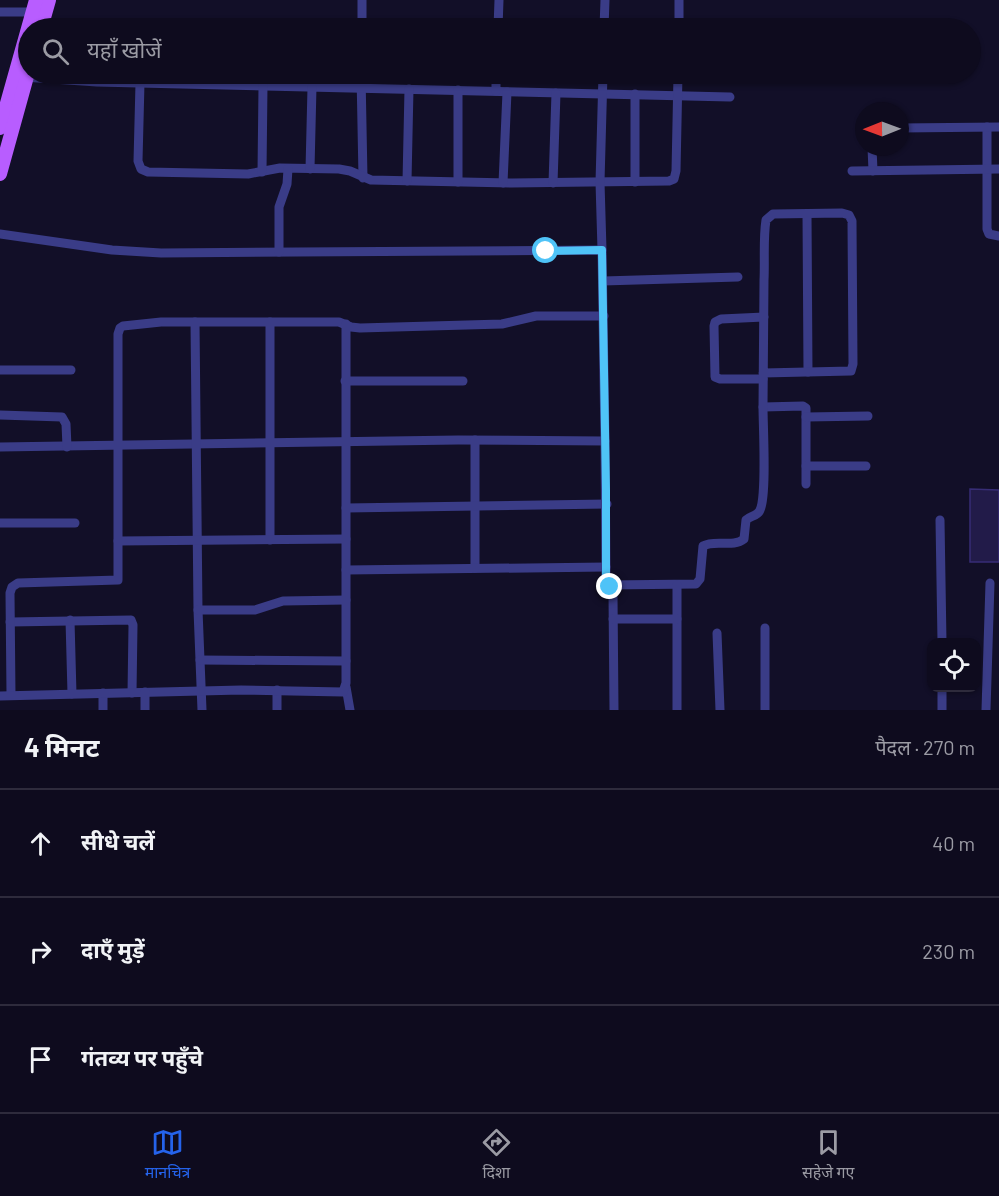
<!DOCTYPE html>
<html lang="hi">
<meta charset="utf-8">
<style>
:root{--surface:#0e0b1e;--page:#1c192b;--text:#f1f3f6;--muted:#9b9ba4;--line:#2e2b3c;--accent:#2563eb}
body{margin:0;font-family:Barlow,"Noto Sans Devanagari",sans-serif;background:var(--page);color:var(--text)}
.controls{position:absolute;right:18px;bottom:18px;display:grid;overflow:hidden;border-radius:12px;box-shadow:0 2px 4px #0004}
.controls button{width:54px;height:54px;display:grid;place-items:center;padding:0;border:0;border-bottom:2px solid var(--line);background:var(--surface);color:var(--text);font:30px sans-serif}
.compass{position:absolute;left:855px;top:102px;width:54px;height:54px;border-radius:50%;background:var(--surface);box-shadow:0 2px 4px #0004;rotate:269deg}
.stop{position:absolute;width:18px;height:18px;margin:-14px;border:4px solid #4fc3f7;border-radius:50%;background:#fff}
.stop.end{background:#4fc3f7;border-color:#fff;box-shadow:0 2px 6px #0008}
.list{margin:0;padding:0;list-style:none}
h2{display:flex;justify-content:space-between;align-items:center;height:78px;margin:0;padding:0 24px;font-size:26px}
h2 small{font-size:20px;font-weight:400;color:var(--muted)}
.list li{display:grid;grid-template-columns:39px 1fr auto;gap:18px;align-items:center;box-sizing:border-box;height:108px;padding:0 24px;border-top:2px solid var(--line)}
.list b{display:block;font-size:22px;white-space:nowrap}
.list em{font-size:20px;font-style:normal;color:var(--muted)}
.icon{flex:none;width:33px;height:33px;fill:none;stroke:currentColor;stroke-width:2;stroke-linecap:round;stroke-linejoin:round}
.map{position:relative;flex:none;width:999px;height:710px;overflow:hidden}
.search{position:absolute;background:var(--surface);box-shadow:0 2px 4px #0004;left:18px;right:18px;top:18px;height:66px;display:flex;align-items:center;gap:15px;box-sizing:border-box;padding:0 21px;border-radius:33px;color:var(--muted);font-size:22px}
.sheet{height:402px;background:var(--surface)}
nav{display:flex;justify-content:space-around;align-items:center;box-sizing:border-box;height:84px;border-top:2px solid var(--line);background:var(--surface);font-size:16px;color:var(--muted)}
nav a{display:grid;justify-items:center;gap:3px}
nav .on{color:var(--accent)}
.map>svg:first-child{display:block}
</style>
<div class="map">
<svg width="999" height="710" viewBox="0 0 999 710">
<rect width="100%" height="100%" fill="#120f28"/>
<!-- building -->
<path fill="#221b49" stroke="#372d75" stroke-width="1.5" d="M970,489L999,490V562H970Z"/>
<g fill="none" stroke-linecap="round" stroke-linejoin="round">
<!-- street -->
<g stroke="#3a3c87" stroke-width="9">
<path d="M0,12H32"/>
<path d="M362,28V0"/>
<path d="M498,28L499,0"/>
<path d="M604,28L605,0"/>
<path d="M679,28V0"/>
<path d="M361,74L363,178"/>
<path d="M23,77L97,82L730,97"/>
<path d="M140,83L138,161L141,169L148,172L248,174L280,168L339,169L350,171L371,180L512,183L669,181L674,179L676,171L678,74"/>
<path d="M458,90V182"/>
<path d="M496,91V74"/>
<path d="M987,127V229L989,234L999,236"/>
<path d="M900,128L999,127"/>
<path d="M872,147L873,171"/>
<path d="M310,169L312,87"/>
<path d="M852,171L999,169"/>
<path d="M262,172L263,86"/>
<path d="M407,181L409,89"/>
<path d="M635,182V94"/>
<path d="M503,183L507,92"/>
<path d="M553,183L556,93"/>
<path d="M807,214L808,372"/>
<path d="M0,234L112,250L161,253L602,250L605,441L458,440L0,447"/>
<path d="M602,250L600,182L603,74"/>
<path d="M279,252V207L287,184L288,169"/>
<path d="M603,281L738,277"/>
<path d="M195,322L198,610L202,710"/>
<path d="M270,322V540"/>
<path d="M0,370H71"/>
<path d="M763,379H720L715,377L714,326L715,322L721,319L764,317"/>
<path d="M345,381H463"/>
<path d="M763,407L803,406L806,408V484"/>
<path d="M0,415L62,417L66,424L67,447"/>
<path d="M806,417L868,416"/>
<path d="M475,440V568"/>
<path d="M605,441L606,580L613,595L614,710"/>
<path d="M806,466H866"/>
<path d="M346,508L607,504"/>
<path d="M940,520L942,642"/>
<path d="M0,523H75"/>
<path d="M118,541L346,539"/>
<path d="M346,570L606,567"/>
<path d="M608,585L696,584L700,579L703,546C715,539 733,548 744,539L746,520C750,516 758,516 760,510C767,496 763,426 763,407C763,365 764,322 764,280C765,261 763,239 766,220L773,214L842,213L849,215L852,221L853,364L851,371L763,373"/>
<path d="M677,585V710"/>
<path d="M198,610H255L283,601L346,600"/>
<path d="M613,619H677"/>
<path d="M70,620L72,694"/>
<path d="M10,622L131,620L133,625L132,693"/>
<path d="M765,628V710"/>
<path d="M717,633L720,710"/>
<path d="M200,660L346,661"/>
<path d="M346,687L350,710"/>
<path d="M942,688V710"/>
<path d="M277,690V710"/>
<path d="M103,693V710"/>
<path d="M11,695L10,593L12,587L18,583L118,580V334L120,328L123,326L161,322H339L351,327L360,328L502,324L536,316H604"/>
<path d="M0,696L241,690L343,692L346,683V324"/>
<path d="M145,710V692"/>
<path d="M986,710L990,583"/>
</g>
<!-- primary -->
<g stroke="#b85dff" stroke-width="14">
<path d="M41,28L49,0"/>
<path d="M0,128L36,0"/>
<path d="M0,174L28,73"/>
</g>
</g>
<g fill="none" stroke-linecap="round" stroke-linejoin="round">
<!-- route -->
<path stroke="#4fc3f7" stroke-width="8" d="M546,251L602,250L606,490V579L610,587"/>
</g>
</svg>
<div class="controls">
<button><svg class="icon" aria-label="locate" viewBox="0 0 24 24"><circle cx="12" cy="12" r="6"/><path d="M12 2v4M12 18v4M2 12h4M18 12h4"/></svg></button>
</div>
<svg class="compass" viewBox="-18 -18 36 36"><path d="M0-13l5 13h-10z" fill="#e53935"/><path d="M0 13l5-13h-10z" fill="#9b9ba4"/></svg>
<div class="stop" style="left:546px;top:251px"></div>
<div class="stop end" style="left:610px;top:587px"></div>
<div class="search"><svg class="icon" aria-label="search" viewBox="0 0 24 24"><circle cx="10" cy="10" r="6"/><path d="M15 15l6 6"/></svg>यहाँ खोजें</div>
</div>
<section class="sheet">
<h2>4 मिनट<small>पैदल · 270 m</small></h2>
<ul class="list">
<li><svg class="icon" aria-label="ahead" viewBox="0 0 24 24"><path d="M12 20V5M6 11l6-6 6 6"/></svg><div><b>सीधे चलें</b></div><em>40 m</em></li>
<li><svg class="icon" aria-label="right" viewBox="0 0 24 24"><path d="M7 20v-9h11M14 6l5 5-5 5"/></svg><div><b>दाएँ मुड़ें</b></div><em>230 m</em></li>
<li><svg class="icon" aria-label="arrive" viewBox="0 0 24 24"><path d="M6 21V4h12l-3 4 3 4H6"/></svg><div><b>गंतव्य पर पहुँचे</b></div></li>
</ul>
</section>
<nav>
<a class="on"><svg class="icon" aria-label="map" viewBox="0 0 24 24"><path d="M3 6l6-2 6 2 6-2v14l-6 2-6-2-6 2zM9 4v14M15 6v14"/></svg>मानचित्र</a>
<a><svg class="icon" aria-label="directions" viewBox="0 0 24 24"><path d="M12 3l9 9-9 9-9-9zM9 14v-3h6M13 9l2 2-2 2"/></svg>दिशा</a>
<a><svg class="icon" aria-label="saved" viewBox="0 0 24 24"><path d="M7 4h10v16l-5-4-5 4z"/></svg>सहेजे गए</a>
</nav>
